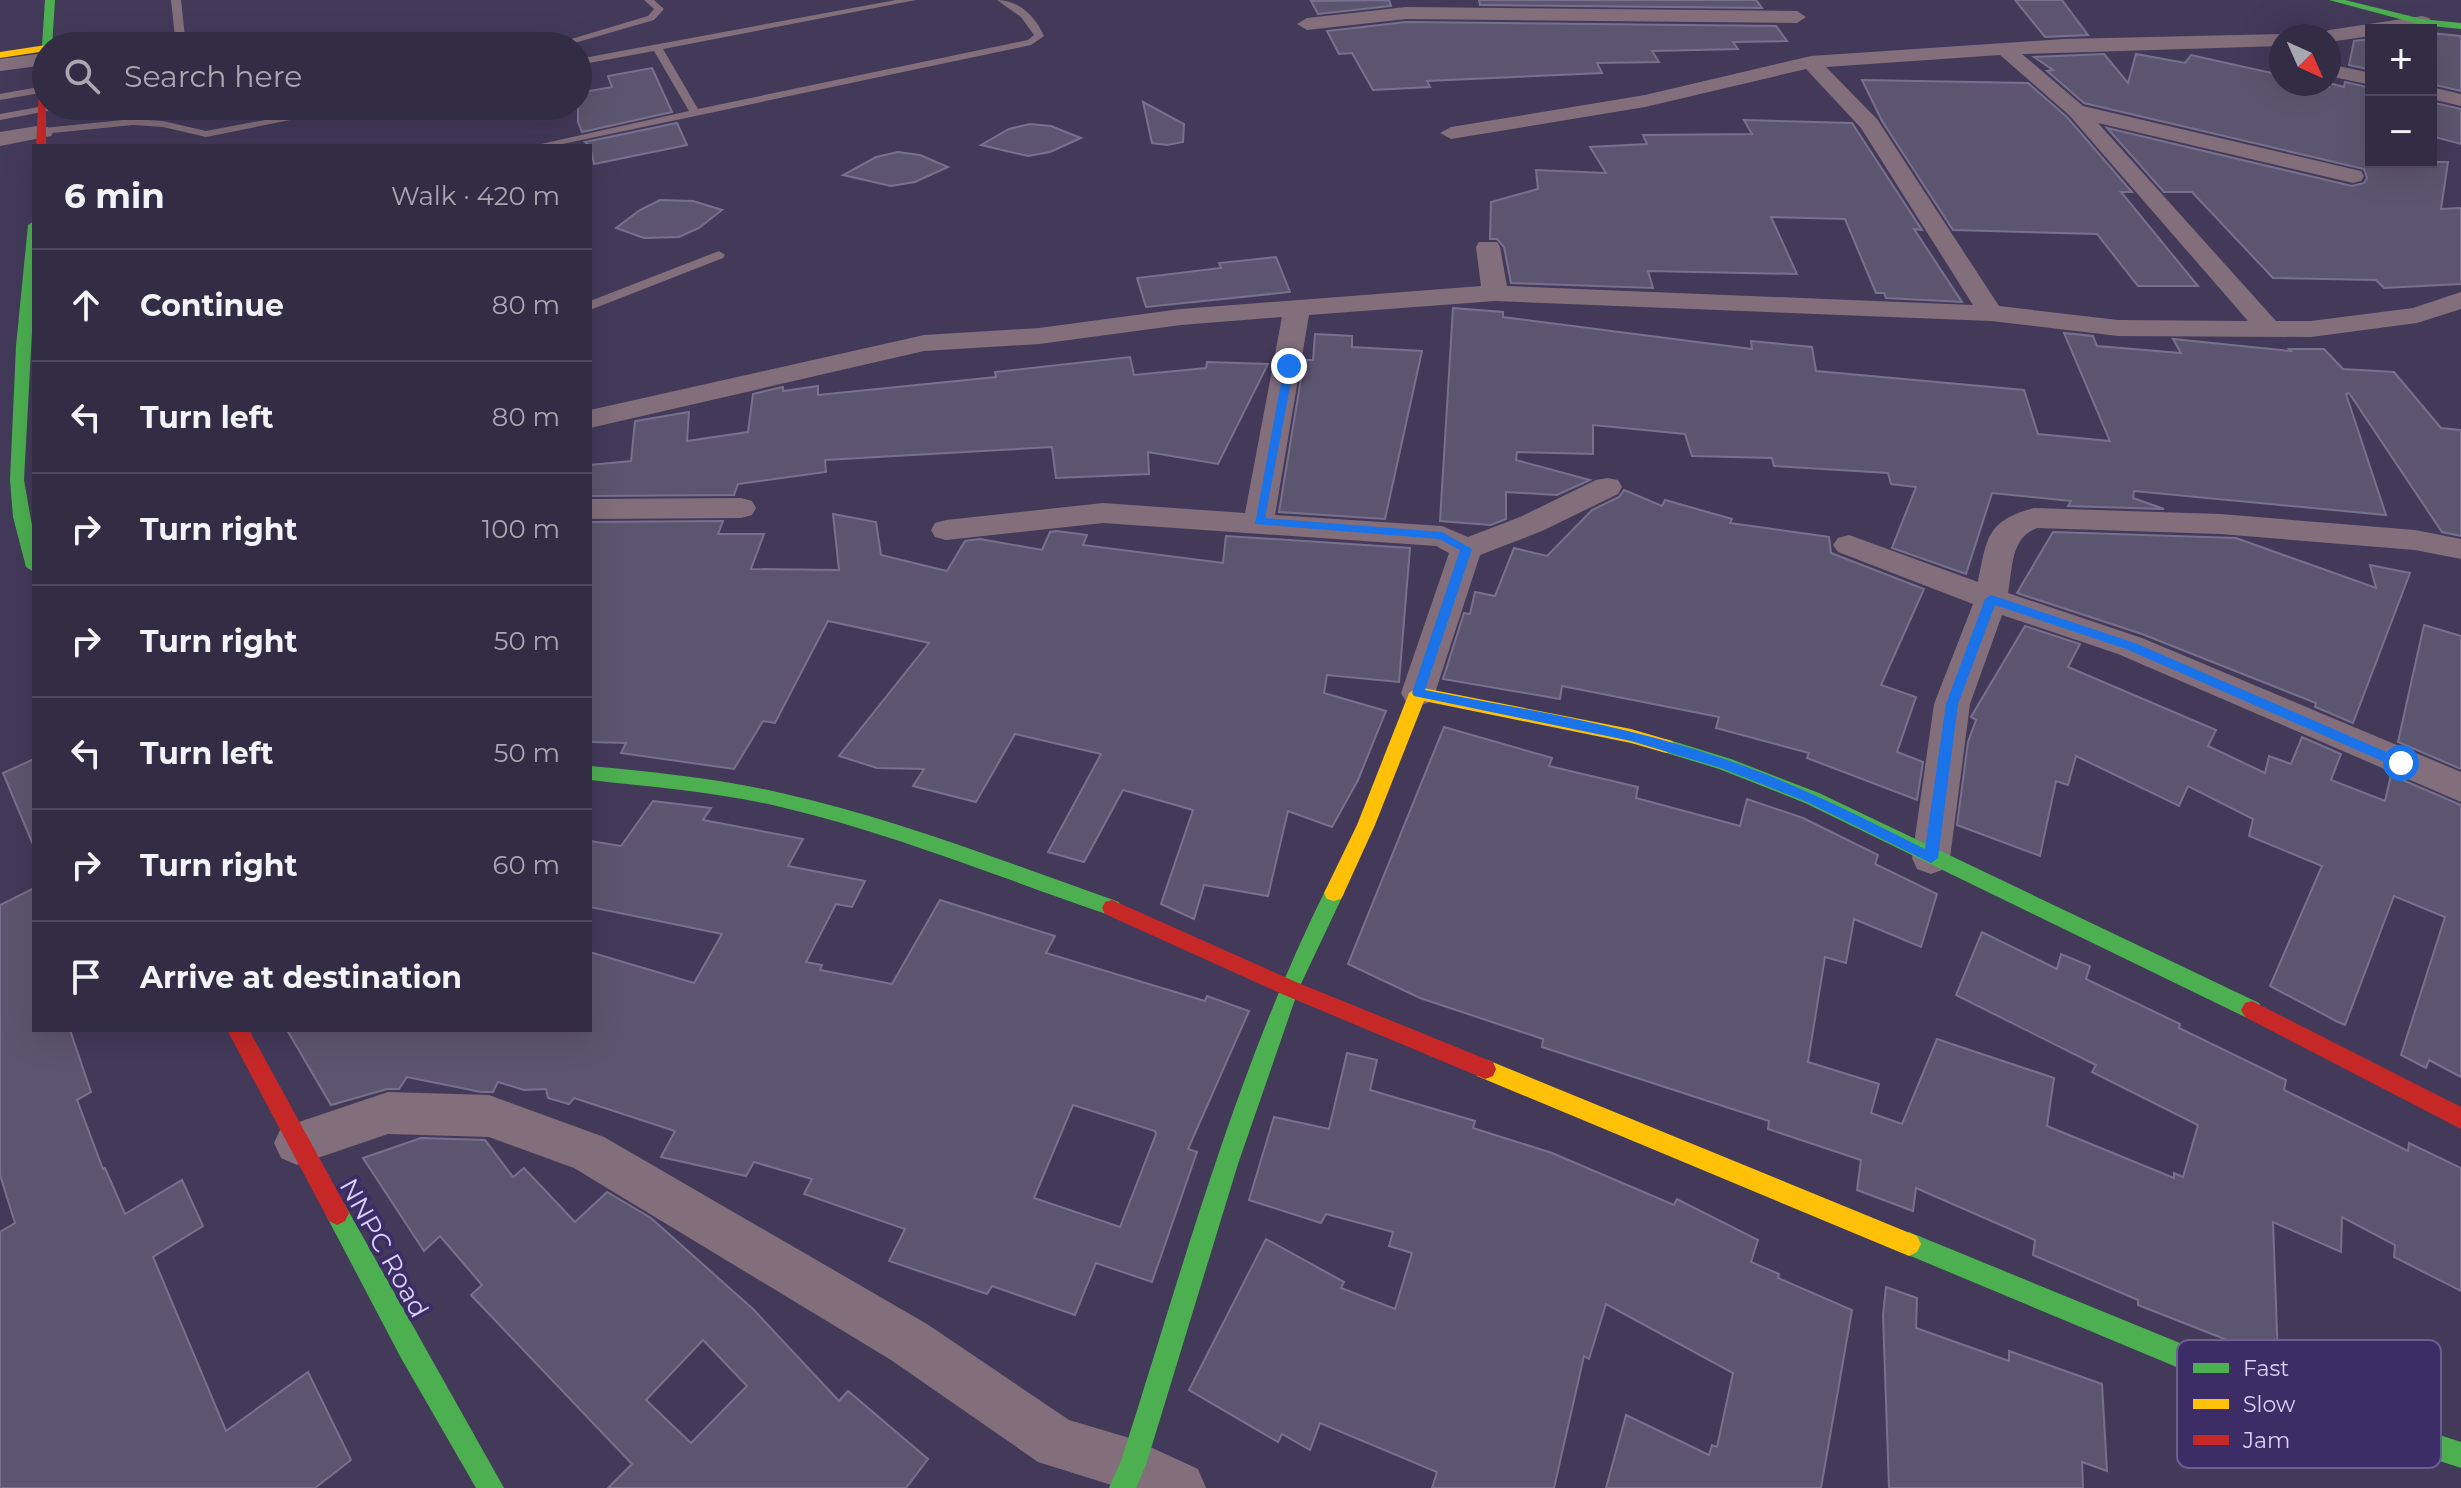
<!DOCTYPE html>
<meta charset="utf-8">
<style>
:root{--surface:#322c44;--page:#3d384f;--text:#f1f3f6;--muted:#a8a7b2;--line:#4d485d}
body{margin:0;font-family:Montserrat,sans-serif;background:var(--page);color:var(--text)}
.controls{position:absolute;right:24px;top:24px;display:grid;overflow:hidden;border-radius:0px;box-shadow:0 8px 32px #0002}
.controls button{width:72px;height:72px;display:grid;place-items:center;padding:0;border:0;border-bottom:2px solid var(--line);background:var(--surface);color:var(--text);font:40px sans-serif}
.compass{position:absolute;left:2269px;top:24px;width:72px;height:72px;border-radius:50%;background:var(--surface);box-shadow:0 8px 32px #0002;rotate:135deg}
.stop{position:absolute;width:24px;height:24px;margin:-18px;border:6px solid #1a73e8;border-radius:50%;background:#fff}
.stop.end{background:#1a73e8;border-color:#fff;box-shadow:0 2px 8px #0008}
.list{margin:0;padding:0;list-style:none}
h2{display:flex;justify-content:space-between;align-items:center;height:104px;margin:0;padding:0 32px;font-size:34px}
h2 small{font-size:26px;font-weight:400;color:var(--muted)}
.list li{display:grid;grid-template-columns:52px 1fr auto;gap:24px;align-items:center;box-sizing:border-box;height:112px;padding:0 32px;border-top:2px solid var(--line)}
.list b{display:block;font-size:30px;white-space:nowrap}
.list em{font-size:26px;font-style:normal;color:var(--muted)}
.icon{flex:none;width:44px;height:44px;fill:none;stroke:currentColor;stroke-width:2;stroke-linecap:round;stroke-linejoin:round}
.map{position:relative;flex:none;width:2461px;height:1488px;overflow:hidden}
.search{position:absolute;background:var(--surface);box-shadow:0 8px 32px #0002;left:32px;top:32px;width:560px;height:88px;display:flex;align-items:center;gap:20px;box-sizing:border-box;padding:0 28px;border-radius:44px;color:var(--muted);font-size:30px}
.panel{position:absolute;background:var(--surface);box-shadow:0 8px 32px #0002;left:32px;top:144px;width:560px;height:888px;border-radius:0px}
.map>svg:first-child{display:block}
</style>
<div class="map">
<svg width="2461" height="1488" viewBox="0 0 2461 1488">
<rect width="100%" height="100%" fill="#433a5a"/>
<!-- building -->
<g fill="#5c556f" stroke="#78718d" stroke-width="2" fill-rule="evenodd">
<path d="M1389,0L1391,6L1318,14L1311,1Z"/>
<path d="M1479,0H1756L1762,8L1480,5Z"/>
<path d="M2015,0H2062L2088,35L2045,37Z"/>
<path d="M1406,22L1776,26L1787,41L1733,42L1738,49L1652,51L1659,62L1597,63L1602,73L1427,81L1430,87L1373,90L1352,53L1339,54L1327,31Z"/>
<path d="M2431,33L2461,36V91L2431,84Z"/>
<path d="M2371,39V70L2349,65L2354,41Z"/>
<path d="M2104,54L2128,83L2136,54L2185,63L2191,55L2281,75V84L2329,87V83L2344,87L2345,82L2371,88V162H2448L2441,209L2461,208V284L2384,288L2376,280L2273,278L2192,192H2164L2107,128L2352,186L2364,183L2367,178L2364,169L2084,103L2047,71L2053,70L2034,57Z"/>
<path d="M652,68L672,112L582,132L578,122V93L612,87L608,76Z"/>
<path d="M1862,80L2028,83L2067,117L2132,192H2121L2198,286H2138L2097,234L1953,230L1882,121Z"/>
<path d="M1143,102L1184,124L1183,142L1167,145L1152,143Z"/>
<path d="M2431,102L2461,109V144L2431,136Z"/>
<path d="M1744,120L1852,123L1922,230L1914,229L1962,302L1886,298L1884,293H1876L1845,219L1771,217L1797,274L1648,271L1653,288L1511,283L1504,247L1497,239H1490L1491,202L1538,189L1536,170L1606,173L1590,147L1647,144L1643,135L1752,134Z"/>
<path d="M677,123L687,145L594,164L590,146L585,142Z"/>
<path d="M1030,124L1051,126L1081,138L1050,152L1028,156L981,145L1009,129Z"/>
<path d="M898,152L920,155L948,167L915,182L891,186L843,175L876,157Z"/>
<path d="M660,200L693,201L722,210L699,228L679,237L644,238L616,228L640,210Z"/>
<path d="M1276,257L1290,292L1146,307L1137,278L1221,268L1219,263Z"/>
<path d="M1453,308L1503,312V317L1752,349L1751,341L1812,347L1816,371L2024,390L2038,434L2110,441L2064,333L2093,336L2097,346L2181,353L2173,339L2291,351L2289,349H2324L2343,369L2394,372L2441,428L2461,430V536L2442,532L2349,393L2346,394L2386,515L2134,491L2133,498L2164,509L2068,506L2071,501L1992,493L1966,574L1892,548L1916,487L1891,484L1888,473L1774,466L1772,458L1692,456L1685,434L1593,425V454L1517,452L1516,460L1590,480L1557,495L1506,492V519L1491,525L1440,521Z"/>
<path d="M1315,334L1352,336V347L1422,351L1385,519L1279,512L1304,360H1313Z"/>
<path d="M1130,357L1134,375L1206,368L1207,362L1268,364L1218,464L1148,452L1149,474L1056,478L1052,447L825,460L826,472L738,484L734,495L590,496V465L631,461L635,421L689,412L687,441L748,432L753,394L778,388L783,387V391L818,386V395L996,377L995,372Z"/>
<path d="M1624,490L1662,506L1665,500L1732,519L1730,523L1829,537L1831,553L1924,589L1881,685L1916,697L1897,752L1923,762L1917,800L1807,758L1809,753L1716,728L1719,717L1562,686L1560,699L1443,679L1464,613L1470,614L1475,592L1495,596L1514,548L1547,556L1592,510L1619,497Z"/>
<path d="M833,514L876,522L881,555L947,571L965,541L980,539L1042,550L1050,532L1057,531L1087,535L1083,545L1223,563L1226,536L1410,548L1399,682L1327,675L1324,693L1386,711L1358,780L1332,827L1288,811L1268,896L1204,885L1194,919L1161,904L1193,810L1123,790L1084,862L1048,852L1101,754L1015,734L976,802L913,786L924,769L877,768L839,756L929,643L828,621L775,723L763,721L734,769L621,753L626,743L590,742V522L723,521L718,534H764L751,569L839,570Z"/>
<path d="M2053,532L2236,538L2376,588L2370,565L2410,573L2353,723L2315,707L2316,703L2142,634L2017,593Z"/>
<path d="M2424,625L2461,636V769L2398,742Z"/>
<path d="M2025,626L2080,644L2068,667L2216,730L2208,746L2265,773L2269,756L2291,764L2302,737L2341,754L2331,780L2385,801L2391,775L2461,805V1077L2429,1060L2426,1068L2401,1055L2445,917L2394,896L2345,1025L2338,1022L2270,986L2322,866L2249,836L2253,819L2188,786L2179,806L2076,756L2068,785L2056,781L2040,856L1957,825L1968,742L1976,720L1971,717Z"/>
<path d="M1444,727L1552,758L1549,766L1638,787L1636,798L1740,826L1747,799L1803,818L1878,855L1875,864L1937,894L1921,947L1854,919L1846,963L1825,957L1808,1062L1879,1084L1871,1113L1902,1124L1937,1039L2054,1078L2047,1126L2174,1178V1173L2183,1177L2198,1125L2092,1072L2096,1065L1956,995L1982,932L2057,969L2061,954L2090,966L2086,979L2180,1024L2179,1028L2286,1080L2284,1090L2408,1151L2409,1143L2461,1168V1291L2394,1257L2395,1245L2342,1217L2341,1252L2273,1222L2278,1360L2138,1305V1300L2033,1255L2035,1240L1916,1188L1913,1211L1857,1190L1861,1160L1768,1129L1769,1121L1542,1047L1543,1039L1420,998L1348,964Z"/>
<path d="M34,759V847L3,773Z"/>
<path d="M653,801L711,808L703,820L803,839L788,866L865,881L852,907L836,904L806,962L822,965L820,970L892,984L940,900L1055,936L1046,953L1205,1001L1207,996L1249,1011L1188,1149L1197,1152L1152,1282L1096,1263L1075,1315L992,1286L987,1294L889,1261L905,1229L804,1194L812,1179L754,1162L746,1176L661,1157L675,1131L574,1098L569,1104L548,1098L546,1089L524,1090L498,1082L493,1092H481L407,1077L399,1089H387L331,1105L287,1030H590V952L694,983L722,934L590,907V841L621,846ZM1073,1105L1155,1131L1156,1134L1120,1227L1034,1198Z"/>
<path d="M34,888V1030H70L91,1092L77,1100L103,1169L105,1168L125,1214L182,1180L203,1226L153,1257L226,1431L308,1372L351,1460L315,1488H0V1232L15,1223L0,1175V905Z"/>
<path d="M1347,1053L1377,1060L1370,1090L1475,1121L1473,1128L1552,1153L1674,1205L1677,1199L1758,1240L1751,1262L1779,1274L1778,1278L1852,1310L1821,1488H1606L1626,1415L1709,1455L1712,1445L1717,1447L1733,1373L1606,1304L1589,1359L1584,1356L1554,1488H1432L1437,1472L1320,1423L1310,1450L1282,1434L1278,1442L1189,1390L1266,1239L1344,1282L1341,1288L1395,1309L1412,1253L1389,1246L1393,1232L1326,1214L1321,1223L1249,1200L1274,1117L1329,1129Z"/>
<path d="M421,1138L485,1140L513,1177L524,1168L575,1222L607,1192L651,1218L753,1309L839,1401L848,1391L928,1459L906,1488H608L632,1464L471,1295L482,1285L440,1236L424,1251L363,1158ZM703,1340L747,1386L691,1443L646,1400Z"/>
<path d="M1886,1287L1917,1298L1916,1328L2009,1361V1351L2102,1384L2107,1471L2082,1462L2083,1488H1889L1883,1315Z"/>
</g>
<g fill="none" stroke-linecap="round" stroke-linejoin="round">
<!-- lane -->
<g fill="#836f7c" fill-rule="evenodd">
<path d="M171,0H181L186,46H176Z"/>
<path d="M644,0H654L664,9L654,20L564,46H548L648,16L654,9Z"/>
<path d="M896,0H916L663,49L698,109L1028,40L1034,35L1021,17L997,0C1019,0 1036,17 1044,36L1031,45L553,146H532L689,111L654,51L578,65V59Z"/>
<path d="M44,86L46,92L0,100V94Z"/>
<path d="M44,106L48,107V111L0,120V114Z"/>
<path d="M338,106H360L206,137L163,127L133,125L43,134L38,131L43,128L133,119L163,121L206,131Z"/>
<path d="M719,251L725,255L723,258L590,310V301Z"/>
</g>
<!-- street -->
<g fill="#836f7c" fill-rule="evenodd">
<path d="M1406,7L1797,11L1806,17L1797,23L1406,19L1307,30L1297,24L1307,18Z"/>
<path d="M2422,16L2429,18L2432,22L2429,26L2408,30H2371V36L2329,42V36H2319L2329,30Z"/>
<path d="M2281,34L2288,36H2281V46L2022,54L2083,106L2361,171L2364,176L2361,181L2353,183L2098,123L2276,321H2311L2413,308L2461,292V309L2417,323L2311,337L2118,336L1991,321L1495,301L1309,315L1275,515L1442,526L1468,537L1520,517L1596,480L1607,478L1618,480L1622,487L1618,494L1542,531L1480,555L1435,693L1430,702L1418,706L1406,702L1401,693L1449,553L1436,546L1103,523L946,540L935,537L931,530L935,523L946,520L1103,503L1245,513L1282,317L1181,325L1039,344L924,351L590,428V410L924,335L1039,328L1181,309L1481,286L1476,247L1479,242H1497L1500,247L1507,286L1973,305L1861,128L1806,69L1645,107L1451,139L1440,133L1451,127L1645,95L1811,56L2064,39ZM2000,55L2069,115L2248,321L2118,320L1999,306L1877,119L1826,67Z"/>
<path d="M45,53L46,65L0,71V59Z"/>
<path d="M2329,64L2371,73V85L2329,76Z"/>
<path d="M2431,87L2461,94V106L2431,99Z"/>
<path d="M43,125L54,131L51,136L0,146V132Z"/>
<path d="M741,498L752,501L756,508L752,515L741,518L590,519V499Z"/>
<path d="M2034,508L2220,514L2415,530L2461,539V559L2415,550L2220,534L2037,528C2010,539 2013,567 2008,593L2142,638L2461,772V802L2118,654L2002,615L1970,704L1950,858L1945,869L1931,874L1917,869L1912,858L1934,704L1973,604L1838,552L1833,545L1838,538L1849,535L1978,582C1987,538 1986,521 2034,508Z"/>
<path d="M388,1092L489,1095L604,1137L927,1324L1069,1420L1133,1439L1198,1469L1206,1488H1121L1038,1462L891,1360L574,1168L489,1137L388,1134L297,1165L281,1158L274,1143L281,1128Z"/>
</g>
<!-- fast -->
<g fill="#4caf50" fill-rule="evenodd">
<path d="M45,0H55L52,46H46V49L42,46Z"/>
<path d="M2329,0H2345L2422,19L2461,23V29L2422,25Z"/>
<path d="M34,221V295L24,480L34,537V572L26,567L13,517L10,480L16,346L28,225Z"/>
<path d="M1666,739L1731,759L1819,793L2259,1003L2263,1010L2259,1017L2252,1019L2245,1017L1805,803L1719,769L1660,751L1657,746L1660,741Z"/>
<path d="M590,766C653,772 715,778 777,792C894,818 1006,862 1119,902L1122,908L1119,914L1112,916C1001,878 892,833 777,806C715,792 653,787 590,780Z"/>
<path d="M1334,885L1341,887L1344,893L1299,988L1238,1164L1146,1465L1136,1488H1109L1121,1461C1183,1268 1236,1069 1327,887Z"/>
<path d="M337,1201L345,1205L504,1488H476L401,1358L329,1221L325,1213L329,1205Z"/>
<path d="M1909,1232L2258,1375L2461,1442V1468L2258,1401L1901,1252L1897,1244L1901,1236Z"/>
</g>
<!-- slow -->
<g fill="#ffc107" fill-rule="evenodd">
<path d="M46,45L50,46H46V51L0,58V52Z"/>
<path d="M1418,687L1631,729L1672,741L1675,746L1672,751L1666,753L1631,743L1424,701L1375,825L1344,893L1341,899L1334,901L1327,899L1324,893L1357,825L1409,693Z"/>
<path d="M1485,1059L1917,1236L1921,1244L1917,1252L1909,1256L1477,1076L1474,1069L1477,1062Z"/>
</g>
<!-- jam -->
<g fill="#c62828" fill-rule="evenodd">
<path d="M46,49V146H36L41,52Z"/>
<path d="M1112,900L1296,982L1493,1062L1496,1069L1493,1076L1485,1079L1282,994L1105,914L1102,908L1105,902Z"/>
<path d="M2252,1001L2461,1107V1129L2245,1017L2241,1010L2245,1003Z"/>
<path d="M227,1030H249L345,1205L349,1213L345,1221L337,1225L329,1221Z"/>
</g>
</g>
<!-- route -->
<path fill="#1a73e8" d="M1289,363L1294,366L1265,518L1442,532L1472,549L1425,690C1527,710 1631,726 1730,761C1797,784 1861,817 1925,849L1946,704L1985,599L1991,595L2135,643L2405,760L2407,763L2401,768L2396,767L2126,649L1995,605L1958,704L1938,858L1931,863L1807,802L1721,768L1631,741L1414,696L1412,693L1460,550L1439,539L1255,524L1284,366Z"/>
<g text-anchor="middle" stroke-width="8" stroke-linejoin="round" paint-order="stroke">
<!-- near-street labels -->
<g font-size="26" fill="#d9d3f7" stroke="#3d2d67">
<text transform="translate(384 1248) rotate(61)" y="9">NNPC Road</text>
</g>
</g>
<!-- legend -->
<rect x="2177" y="1340" width="264" height="128" rx="12" fill="#3d2d67" stroke="#6c5f92" stroke-width="2"/>
<rect x="2193" y="1363" width="36" height="10" fill="#4caf50"/>
<rect x="2193" y="1399" width="36" height="10" fill="#ffc107"/>
<rect x="2193" y="1435" width="36" height="10" fill="#c62828"/>
<g font-size="22" fill="#d9d3f7">
<text x="2243" y="1376">Fast</text>
<text x="2243" y="1412">Slow</text>
<text x="2243" y="1448">Jam</text>
</g>
</svg>
<div class="controls">
<button>+</button>
<button>−</button>
</div>
<svg class="compass" viewBox="-18 -18 36 36"><path d="M0-13l5 13h-10z" fill="#e53935"/><path d="M0 13l5-13h-10z" fill="#a8a7b2"/></svg>
<div class="stop" style="left:2401px;top:763px"></div>
<div class="stop end" style="left:1289px;top:366px"></div>
<div class="search"><svg class="icon" aria-label="search" viewBox="0 0 24 24"><circle cx="10" cy="10" r="6"/><path d="M15 15l6 6"/></svg>Search here</div>
<section class="panel">
<h2>6 min<small>Walk · 420 m</small></h2>
<ul class="list">
<li><svg class="icon" aria-label="ahead" viewBox="0 0 24 24"><path d="M12 20V5M6 11l6-6 6 6"/></svg><div><b>Continue</b></div><em>80 m</em></li>
<li><svg class="icon" aria-label="left" viewBox="0 0 24 24"><path d="M17 20v-9H6M10 6l-5 5 5 5"/></svg><div><b>Turn left</b></div><em>80 m</em></li>
<li><svg class="icon" aria-label="right" viewBox="0 0 24 24"><path d="M7 20v-9h11M14 6l5 5-5 5"/></svg><div><b>Turn right</b></div><em>100 m</em></li>
<li><svg class="icon" aria-label="right" viewBox="0 0 24 24"><path d="M7 20v-9h11M14 6l5 5-5 5"/></svg><div><b>Turn right</b></div><em>50 m</em></li>
<li><svg class="icon" aria-label="left" viewBox="0 0 24 24"><path d="M17 20v-9H6M10 6l-5 5 5 5"/></svg><div><b>Turn left</b></div><em>50 m</em></li>
<li><svg class="icon" aria-label="right" viewBox="0 0 24 24"><path d="M7 20v-9h11M14 6l5 5-5 5"/></svg><div><b>Turn right</b></div><em>60 m</em></li>
<li><svg class="icon" aria-label="arrive" viewBox="0 0 24 24"><path d="M6 21V4h12l-3 4 3 4H6"/></svg><div><b>Arrive at destination</b></div></li>
</ul>
</section>
</div>
